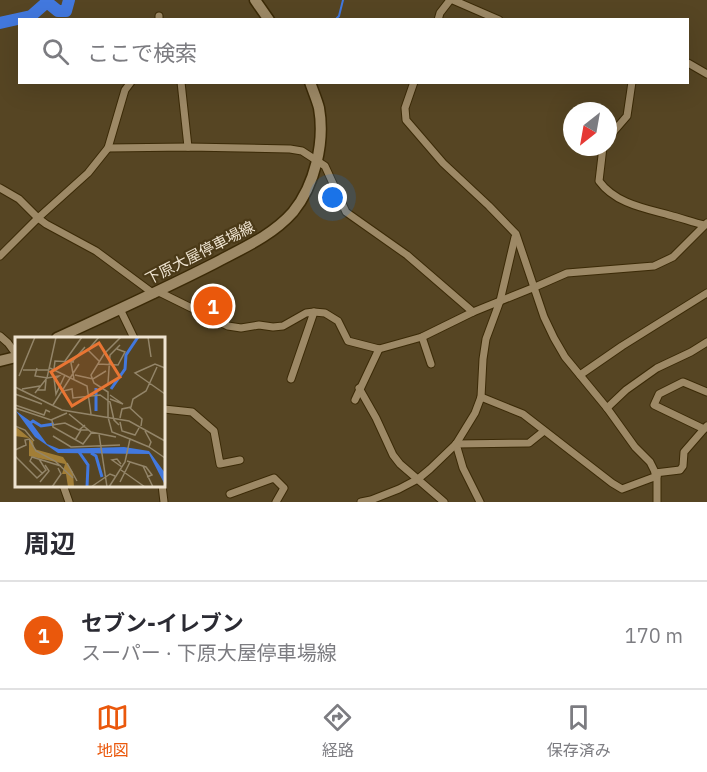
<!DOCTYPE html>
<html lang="ja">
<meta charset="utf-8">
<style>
:root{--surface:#fff;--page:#f7f7f7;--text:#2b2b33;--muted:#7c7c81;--line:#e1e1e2;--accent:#ea580c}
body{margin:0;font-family:"IBM Plex Sans","Noto Sans JP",sans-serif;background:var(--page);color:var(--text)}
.compass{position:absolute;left:563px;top:102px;width:54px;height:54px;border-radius:50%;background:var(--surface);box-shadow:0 6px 24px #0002;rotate:211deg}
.you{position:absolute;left:333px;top:198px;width:21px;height:21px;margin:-15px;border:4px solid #fff;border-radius:50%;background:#1a73e8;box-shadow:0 0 0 9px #1a73e833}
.badge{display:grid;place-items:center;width:39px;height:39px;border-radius:50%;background:var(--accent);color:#fff;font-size:20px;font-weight:700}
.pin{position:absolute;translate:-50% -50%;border:3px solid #fff;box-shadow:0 2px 6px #0006}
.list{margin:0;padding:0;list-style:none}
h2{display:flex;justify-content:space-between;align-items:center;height:78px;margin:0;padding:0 24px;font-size:26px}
h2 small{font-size:20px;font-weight:400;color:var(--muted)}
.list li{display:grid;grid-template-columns:39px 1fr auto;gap:18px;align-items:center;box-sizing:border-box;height:108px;padding:0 24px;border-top:2px solid var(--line)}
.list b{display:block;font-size:22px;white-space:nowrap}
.list p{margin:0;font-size:20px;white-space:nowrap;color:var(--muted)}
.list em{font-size:20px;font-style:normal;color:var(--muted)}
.icon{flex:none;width:33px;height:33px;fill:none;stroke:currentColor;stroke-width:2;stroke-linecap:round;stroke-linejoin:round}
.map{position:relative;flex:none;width:707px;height:502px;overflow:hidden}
.search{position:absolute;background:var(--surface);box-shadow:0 6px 24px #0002;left:18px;right:18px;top:18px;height:66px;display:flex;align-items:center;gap:15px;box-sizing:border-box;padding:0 21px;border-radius:0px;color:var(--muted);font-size:22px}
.sheet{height:186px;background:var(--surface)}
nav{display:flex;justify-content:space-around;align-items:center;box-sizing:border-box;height:84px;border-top:2px solid var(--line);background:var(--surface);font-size:16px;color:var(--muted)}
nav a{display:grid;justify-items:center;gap:3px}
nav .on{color:var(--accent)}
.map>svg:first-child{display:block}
</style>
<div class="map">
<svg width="707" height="502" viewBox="0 0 707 502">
<rect width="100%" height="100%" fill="#564523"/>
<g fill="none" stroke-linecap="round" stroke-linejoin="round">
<!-- stream -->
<path stroke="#4278de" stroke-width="2" d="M335,20L339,16L343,0"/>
<!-- river -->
<path stroke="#4278de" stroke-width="12" d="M0,23L31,16L47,2L58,11H66L69,0"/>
<!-- minor casing -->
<g stroke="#3b2a07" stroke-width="9">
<g id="minor">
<path d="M453,0L499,20"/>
<path d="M159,20V16"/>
<path d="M438,20L440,13L450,0"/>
<path d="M688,63L707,74"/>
<path d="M181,82L188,147"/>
<path d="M414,82L405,108L406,120L443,163L489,206L516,234L544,317L554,338L565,357L607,408L635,447L650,462L657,476V502"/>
<path d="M608,138L627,116L632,82"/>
<path d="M603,147L599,181C615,203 643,208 669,215C681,218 692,222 704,225"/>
<path d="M108,148L188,147L290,149L302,151L325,166L346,212L407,255L473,312"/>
<path d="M0,188L19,199L38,218L46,224L96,251L154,294"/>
<path d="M0,256L38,218L88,173L108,148L125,90L131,82"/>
<path d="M159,292L228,326L241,328L259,325L273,327L283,326L306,313L314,312L325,313L338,321L348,341L379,349L422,337L473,312L535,287L567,273L654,266L673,257L707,223"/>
<path d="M120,309L134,338"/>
<path d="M0,336L8,343L16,354"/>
<path d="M422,337L431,364"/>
<path d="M580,375L622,346L707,293"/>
<path d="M291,379L314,312"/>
<path d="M359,388L376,418L393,455L400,464L444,502"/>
<path d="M707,392L683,382L659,394L654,405L704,429L707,426"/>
<path d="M481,397L523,414L612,483L622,489L657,476"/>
<path d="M355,400L379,349"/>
<path d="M607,408L626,390L657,368L691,352L707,342"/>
<path d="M164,409L192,412L214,431L220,464L240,460"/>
<path d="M456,444L529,443L544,431"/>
<path d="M456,444L463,468L480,502"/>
<path d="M655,473L680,470L683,466L684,452L704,429"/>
<path d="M63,485L69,502"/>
<path d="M162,485L164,502"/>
<path d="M230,494L274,478L284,488L276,502"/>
<path d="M361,502L371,500L399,489L418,479L430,469L456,444L475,413L481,397L483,359L486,339L500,301L515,237"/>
</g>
</g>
<!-- secondary casing -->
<g stroke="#3b2a07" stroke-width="13">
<g id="secondary">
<path d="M255,0L269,20"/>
<path d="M57,338C109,314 162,290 213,264C241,249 272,236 293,212C315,185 325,142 319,108C317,100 313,91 310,82"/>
<path d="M0,361L16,357"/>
</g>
</g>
<!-- minor -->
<use href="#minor" stroke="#9d8966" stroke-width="7"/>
<!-- secondary -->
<use href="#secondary" stroke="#9d8966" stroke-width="10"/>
</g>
<g text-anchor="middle" stroke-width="4.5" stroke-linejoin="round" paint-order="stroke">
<!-- street labels -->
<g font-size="15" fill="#efe4d1" stroke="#4b3a18">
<text transform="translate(200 253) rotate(-27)" y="5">下原大屋停車場線</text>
</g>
</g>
<!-- overview -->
<g transform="translate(15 337)">
<rect width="150" height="150" fill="#564523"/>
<path d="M0,89L18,104L19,112L48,120L58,135L59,150H53L51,137H47L50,127L14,119V101L0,99Z" fill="#a27e36"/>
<path d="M1,74L15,84L32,107L44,112L109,110L134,114L150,136V148L134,117L43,116L20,100Z" fill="#4278de"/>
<path fill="none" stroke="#4278de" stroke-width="3" d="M96,52L110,32L111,18L123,0M81,74V51M13,88L18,84L26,89L39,87M64,115L73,128L72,150M76,116L81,119L87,140"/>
<path fill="none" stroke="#938569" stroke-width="1.5" d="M84,0L73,13L84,24M133,0L136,20M50,24L67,0M83,27L103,28L110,15L102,12M22,31L20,39L33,41M35,31L72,49L76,77M150,31L140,27L120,36L150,57M39,32L40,24L59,25M8,33H33M60,38L78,42L91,34M4,39L20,0M32,41L44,39L39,43M39,41L41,57L50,38M59,42L56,26L70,10M93,46L95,18L105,8M0,50L47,73L114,84L150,104M7,52L25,49M22,53H30L31,43M48,54L57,52L58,61L85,58L95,65L99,83L104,88M20,56L32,41L41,0M0,57L27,67M95,62L108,67L95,58M0,68L29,78L31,73L35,75M38,68L64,27M114,70L127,82L126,89M0,71L36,83L52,76M54,77L76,95L101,100M93,80V55L79,46L76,38L89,17L106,0M93,80L97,95L115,102L110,125L94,150M105,81L107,72L116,70L118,62L131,54L142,30M37,83L38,90L68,107L77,95M105,85L107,94L120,98L124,91M37,88L50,86L64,93L70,88M0,89L10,93L19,104M84,97L92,150M38,99L56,110L105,108M115,102L134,110L136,105L130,94M60,103L66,93H73M134,110L150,121M0,113L11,108L10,103L14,102L21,114L40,124L58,141M0,119L22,141L31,133L24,122M112,124L131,130L137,138L132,140M52,126L62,144M106,127L102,122L97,123L107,130M128,129L138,150M106,133L130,150M28,137L15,124L17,120L46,129M25,145L34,134L30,128M105,145L115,125M37,150L46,137L43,131M76,150L95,137L100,139"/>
<path fill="#e97533" fill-opacity="0.15" stroke="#e97533" stroke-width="3" d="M84,6L105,40L57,69L36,35Z"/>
<rect width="150" height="150" fill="none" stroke="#efe4d1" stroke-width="3"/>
</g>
</svg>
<svg class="compass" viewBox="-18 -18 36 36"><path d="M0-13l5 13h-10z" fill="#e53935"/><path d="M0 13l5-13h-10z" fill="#7c7c81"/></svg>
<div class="you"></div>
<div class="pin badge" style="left:213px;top:306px">1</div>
<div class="search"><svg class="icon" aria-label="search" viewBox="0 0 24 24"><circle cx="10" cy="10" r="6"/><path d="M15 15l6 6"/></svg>ここで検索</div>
</div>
<section class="sheet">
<h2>周辺<small></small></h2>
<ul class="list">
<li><span class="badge">1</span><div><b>セブン-イレブン</b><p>スーパー · 下原大屋停車場線</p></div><em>170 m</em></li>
</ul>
</section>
<nav>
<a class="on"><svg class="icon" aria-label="map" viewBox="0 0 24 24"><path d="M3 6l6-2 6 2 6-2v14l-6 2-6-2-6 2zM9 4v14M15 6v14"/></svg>地図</a>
<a><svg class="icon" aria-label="directions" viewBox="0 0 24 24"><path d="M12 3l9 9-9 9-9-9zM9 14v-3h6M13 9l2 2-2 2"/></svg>経路</a>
<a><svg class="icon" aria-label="saved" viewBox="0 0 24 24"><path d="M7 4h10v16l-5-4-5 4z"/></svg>保存済み</a>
</nav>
